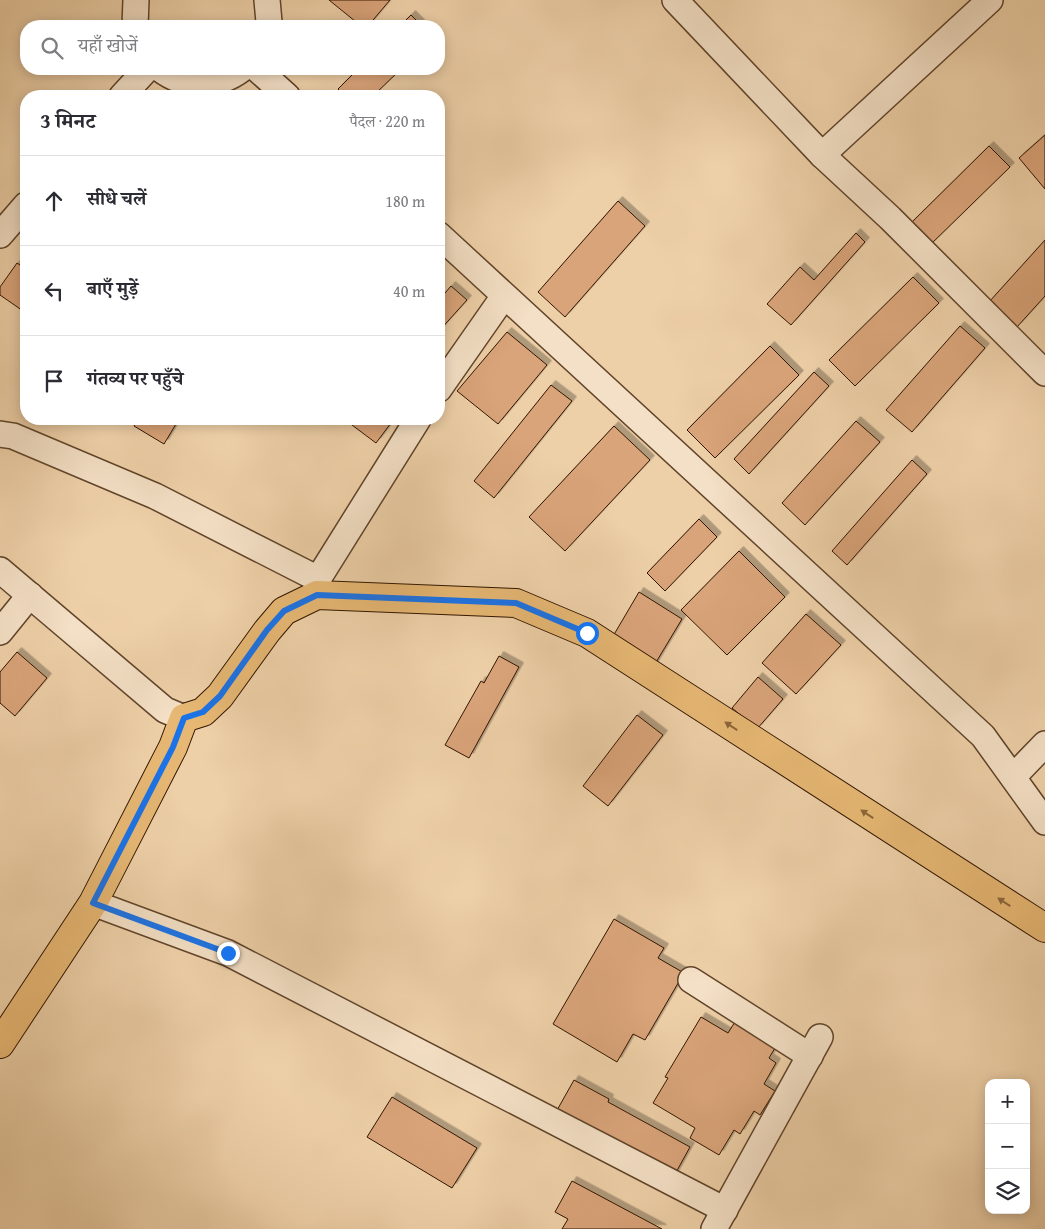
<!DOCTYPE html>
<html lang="hi">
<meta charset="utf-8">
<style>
:root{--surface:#fff;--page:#f7f7f7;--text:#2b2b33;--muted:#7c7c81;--line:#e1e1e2}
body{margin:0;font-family:"Gentium Book Plus","Noto Serif Devanagari",serif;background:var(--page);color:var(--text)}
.controls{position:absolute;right:15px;bottom:15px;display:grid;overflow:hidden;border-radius:10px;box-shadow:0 2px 12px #0003}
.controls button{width:45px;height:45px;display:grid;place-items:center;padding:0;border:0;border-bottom:1px solid var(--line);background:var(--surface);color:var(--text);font:25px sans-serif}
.stop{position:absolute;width:15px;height:15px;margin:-11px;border:4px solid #1a73e8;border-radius:50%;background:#fff}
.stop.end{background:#1a73e8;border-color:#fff;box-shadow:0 1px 5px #0008}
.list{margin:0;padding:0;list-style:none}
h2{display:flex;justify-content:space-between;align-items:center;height:65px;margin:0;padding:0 20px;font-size:21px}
h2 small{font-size:16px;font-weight:400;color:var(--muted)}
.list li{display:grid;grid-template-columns:32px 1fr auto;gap:15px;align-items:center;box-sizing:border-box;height:90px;padding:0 20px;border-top:1px solid var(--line)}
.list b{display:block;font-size:19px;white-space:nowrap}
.list em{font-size:16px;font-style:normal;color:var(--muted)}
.icon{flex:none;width:28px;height:28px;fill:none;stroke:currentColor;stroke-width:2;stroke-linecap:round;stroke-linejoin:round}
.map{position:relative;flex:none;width:1045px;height:1229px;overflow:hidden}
.search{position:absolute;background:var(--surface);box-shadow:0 2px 12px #0003;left:20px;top:20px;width:425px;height:55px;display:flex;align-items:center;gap:12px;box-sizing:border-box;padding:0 18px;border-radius:20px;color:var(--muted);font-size:19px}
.panel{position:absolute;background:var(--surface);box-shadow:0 2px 12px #0003;left:20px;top:90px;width:425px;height:335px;border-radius:20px}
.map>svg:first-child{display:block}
</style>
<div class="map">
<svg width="1045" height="1229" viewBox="0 0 1045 1229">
<defs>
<filter id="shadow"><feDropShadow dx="4.5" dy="-4.5" stdDeviation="0" flood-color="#0004"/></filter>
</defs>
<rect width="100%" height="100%" fill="#eed0a8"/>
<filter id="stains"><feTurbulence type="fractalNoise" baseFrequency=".004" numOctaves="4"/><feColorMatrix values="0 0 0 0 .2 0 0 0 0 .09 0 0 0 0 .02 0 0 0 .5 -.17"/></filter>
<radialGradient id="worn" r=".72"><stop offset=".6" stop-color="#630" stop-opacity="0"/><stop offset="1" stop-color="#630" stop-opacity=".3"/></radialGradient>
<!-- building -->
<g fill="#daa47a" stroke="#311500" filter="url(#shadow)">
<path d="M329,0H390L368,26H361Z"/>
<path d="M411,15L422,26H400Z"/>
<path d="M358,69H401L373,96H345L338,89Z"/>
<path d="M1045,135V189L1019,158Z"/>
<path d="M989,146L1010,167L928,247L908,226Z"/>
<path d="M618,201L645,226L565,317L538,292Z"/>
<path d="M856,233L865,242L791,325L767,304L800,267L814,280Z"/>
<path d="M1045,240V296L1017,327L989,302Z"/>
<path d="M17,263L26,269V313L0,295V287Z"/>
<path d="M913,277L939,303L855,386L829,360Z"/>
<path d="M451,286L467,300L439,331V300Z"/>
<path d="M960,326L985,348L912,432L886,410Z"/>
<path d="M507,332L547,365L498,424L457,391Z"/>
<path d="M770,346L799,375L715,458L687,430Z"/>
<path d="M814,372L829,386L749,474L734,459Z"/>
<path d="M551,385L572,401L494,498L474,481Z"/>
<path d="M138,419H179L164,444L134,426Z"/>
<path d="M344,419H394L376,443Z"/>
<path d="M856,421L880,442L805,525L782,503Z"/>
<path d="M614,426L650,460L565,551L529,517Z"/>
<path d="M912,460L927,474L847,565L832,551Z"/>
<path d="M699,519L717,537L665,591L647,573Z"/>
<path d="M739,551L785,597L727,655L681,610Z"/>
<path d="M639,592L682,619L652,669L609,643Z"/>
<path d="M806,614L841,645L796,694L762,663Z"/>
<path d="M17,652L47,678L15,716L0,703V672Z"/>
<path d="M499,656L519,667L469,758L445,745L481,681L484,683Z"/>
<path d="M758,677L783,699L757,729L732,708Z"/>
<path d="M637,715L663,735L608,806L583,786Z"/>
<path d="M614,919L664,948L658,958L684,973L645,1040L633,1034L617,1062L553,1024Z"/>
<path d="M743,1009L784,1033L769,1058L776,1063L764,1084L775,1091L760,1115L754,1111L740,1134L734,1130L719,1155L690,1138L695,1128L653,1103L668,1078L665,1077L701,1017L728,1033Z"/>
<path d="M574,1080L609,1099L608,1102L690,1147L674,1176L556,1112Z"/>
<path d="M392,1097L477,1148L452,1188L367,1137Z"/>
<path d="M572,1181L662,1229H562L568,1219L555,1212Z"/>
</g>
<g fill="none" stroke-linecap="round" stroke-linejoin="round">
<!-- minor casing -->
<g stroke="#60442a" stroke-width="28">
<g id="minor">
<path d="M267,0L269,22L268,26"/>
<path d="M675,0L822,155L890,218L1045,373"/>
<path d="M135,26L136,0"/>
<path d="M160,69C185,88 217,88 242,69"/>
<path d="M257,69L287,96"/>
<path d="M122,96L147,69"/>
<path d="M822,155L990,0"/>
<path d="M0,235L26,205"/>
<path d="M439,235L983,736L1045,822"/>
<path d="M439,389L504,296"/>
<path d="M0,434L13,436L155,496L318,579"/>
<path d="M0,570L165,710L184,718"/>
<path d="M317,595L318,579L418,419"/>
<path d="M0,632L30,595"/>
<path d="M1013,777L1045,744"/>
<path d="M93,903L228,953L725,1210"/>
<path d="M691,980L810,1056"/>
<path d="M714,1229L820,1037"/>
</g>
</g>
<!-- major casing -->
<g stroke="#311500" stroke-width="30">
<path id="major" d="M0,1044L93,903L173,747L184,718L203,712L220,696L267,631L284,611L317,595L516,603L587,633L1045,928"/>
</g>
<!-- minor -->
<use href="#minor" stroke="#f4e0c6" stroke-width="25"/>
<!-- major -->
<use href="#major" stroke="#e7b874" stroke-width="28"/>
</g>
<!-- one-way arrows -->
<defs><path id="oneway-solid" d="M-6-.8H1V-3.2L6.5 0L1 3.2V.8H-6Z" transform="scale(1.25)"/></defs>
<g fill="#8c663a">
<use href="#oneway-solid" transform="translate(731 726) rotate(-147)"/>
<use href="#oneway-solid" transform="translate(867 814) rotate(-147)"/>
<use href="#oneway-solid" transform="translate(1004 902) rotate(-147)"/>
</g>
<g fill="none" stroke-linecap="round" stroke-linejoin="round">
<!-- route -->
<path stroke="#1a73e8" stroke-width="6" d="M228,953L93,903L173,747L184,718L203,712L220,696L267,630L284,611L317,595L516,603L587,633"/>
</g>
<rect width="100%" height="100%" filter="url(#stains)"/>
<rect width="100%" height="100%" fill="url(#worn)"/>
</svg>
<div class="controls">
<button>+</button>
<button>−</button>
<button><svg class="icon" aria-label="layers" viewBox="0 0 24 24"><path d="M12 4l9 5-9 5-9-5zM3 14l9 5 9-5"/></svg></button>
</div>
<div class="stop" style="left:587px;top:633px"></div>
<div class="stop end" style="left:228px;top:953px"></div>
<div class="search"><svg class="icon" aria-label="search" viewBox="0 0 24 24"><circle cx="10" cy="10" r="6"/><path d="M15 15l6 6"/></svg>यहाँ खोजें</div>
<section class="panel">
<h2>3 मिनट<small>पैदल · 220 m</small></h2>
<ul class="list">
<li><svg class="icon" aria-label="ahead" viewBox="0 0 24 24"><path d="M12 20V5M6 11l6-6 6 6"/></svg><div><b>सीधे चलें</b></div><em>180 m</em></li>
<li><svg class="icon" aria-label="left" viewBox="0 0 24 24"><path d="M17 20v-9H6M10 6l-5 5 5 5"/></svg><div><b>बाएँ मुड़ें</b></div><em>40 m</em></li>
<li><svg class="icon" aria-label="arrive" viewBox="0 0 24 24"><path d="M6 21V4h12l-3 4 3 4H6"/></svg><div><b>गंतव्य पर पहुँचे</b></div></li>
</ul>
</section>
</div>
